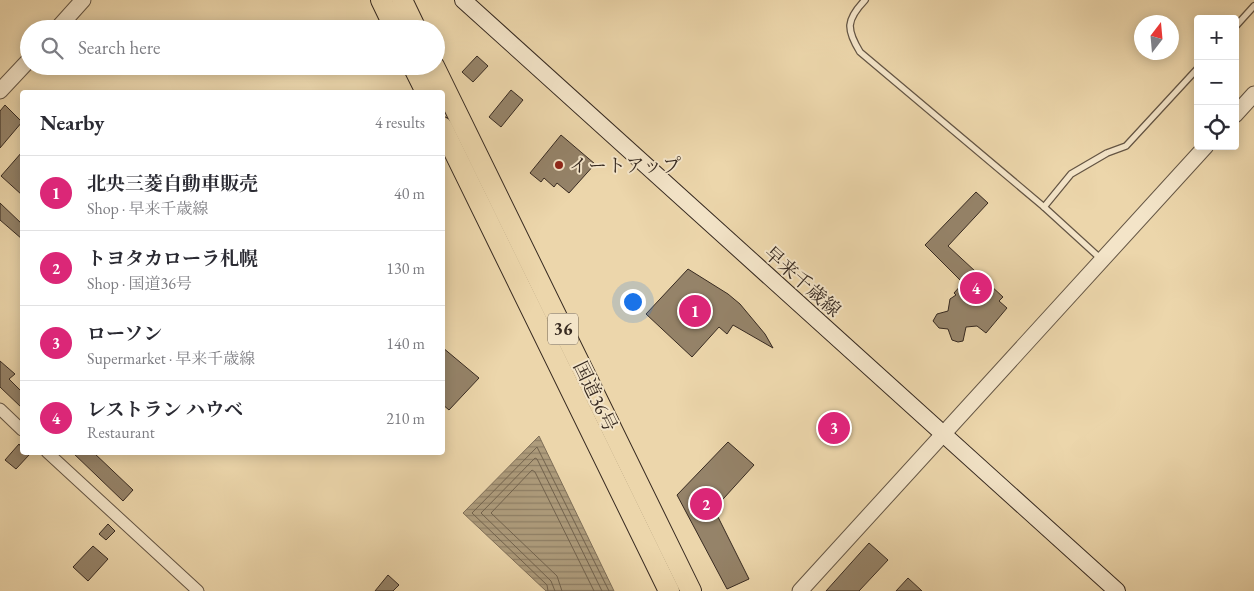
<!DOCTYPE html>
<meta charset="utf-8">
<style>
:root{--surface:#fff;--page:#f7f7f7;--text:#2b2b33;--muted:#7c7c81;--line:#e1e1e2;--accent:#db2777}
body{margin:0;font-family:"EB Garamond","Noto Serif JP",serif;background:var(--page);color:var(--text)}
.controls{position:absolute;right:15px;top:15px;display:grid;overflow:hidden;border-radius:5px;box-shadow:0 2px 12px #0003}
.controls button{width:45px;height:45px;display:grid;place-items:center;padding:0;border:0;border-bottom:1px solid var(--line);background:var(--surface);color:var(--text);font:25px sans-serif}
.compass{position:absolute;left:1134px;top:15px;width:45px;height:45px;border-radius:50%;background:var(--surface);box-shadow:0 2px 12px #0003;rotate:16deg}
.you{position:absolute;left:632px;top:301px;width:18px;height:18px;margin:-12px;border:4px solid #fff;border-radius:50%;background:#1a73e8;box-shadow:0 0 0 8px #1a73e833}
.badge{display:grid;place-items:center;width:32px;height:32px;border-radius:50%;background:var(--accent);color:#fff;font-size:16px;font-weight:700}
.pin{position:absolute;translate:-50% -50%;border:2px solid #fff;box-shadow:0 1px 5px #0006}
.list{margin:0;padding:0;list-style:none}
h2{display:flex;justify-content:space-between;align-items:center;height:65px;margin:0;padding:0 20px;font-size:21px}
h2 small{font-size:16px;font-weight:400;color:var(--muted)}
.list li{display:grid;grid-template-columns:32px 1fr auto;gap:15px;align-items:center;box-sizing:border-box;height:75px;padding:0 20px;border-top:1px solid var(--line)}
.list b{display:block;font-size:19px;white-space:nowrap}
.list p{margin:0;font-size:16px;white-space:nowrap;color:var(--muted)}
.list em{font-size:16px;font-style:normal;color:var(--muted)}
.icon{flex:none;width:28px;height:28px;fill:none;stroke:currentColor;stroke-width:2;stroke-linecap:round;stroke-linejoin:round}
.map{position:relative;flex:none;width:1254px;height:591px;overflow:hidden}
.search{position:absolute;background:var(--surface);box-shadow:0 2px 12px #0003;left:20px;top:20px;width:425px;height:55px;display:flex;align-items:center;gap:12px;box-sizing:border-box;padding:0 18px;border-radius:28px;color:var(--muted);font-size:19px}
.panel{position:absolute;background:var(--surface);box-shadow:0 2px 12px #0003;left:20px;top:90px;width:425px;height:365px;border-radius:5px}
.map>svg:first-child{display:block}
</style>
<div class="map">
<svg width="1254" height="591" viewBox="0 0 1254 591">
<defs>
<pattern id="water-rules" width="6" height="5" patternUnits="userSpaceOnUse" patternTransform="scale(1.25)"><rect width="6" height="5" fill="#ae9c7c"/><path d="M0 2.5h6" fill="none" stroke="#8e7f65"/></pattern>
</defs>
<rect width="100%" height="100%" fill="#ecd6ab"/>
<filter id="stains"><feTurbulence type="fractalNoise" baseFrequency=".004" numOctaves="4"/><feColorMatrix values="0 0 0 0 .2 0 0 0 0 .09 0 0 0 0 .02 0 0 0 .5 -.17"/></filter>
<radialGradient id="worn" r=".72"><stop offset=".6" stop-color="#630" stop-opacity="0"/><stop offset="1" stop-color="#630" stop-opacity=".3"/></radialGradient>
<!-- water -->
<path fill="url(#water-rules)" stroke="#7e6e58" d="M539,436L614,591H546L463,513Z"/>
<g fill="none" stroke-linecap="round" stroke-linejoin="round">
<!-- shore -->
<g stroke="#72634e" stroke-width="1">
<path d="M548,591L547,585L472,513L537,447L609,591"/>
<path d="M555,591L551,581L481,513L535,458L537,459L602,591"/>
<path d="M562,591L557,576L491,513L532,470L535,472L594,591"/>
</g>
</g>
<!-- building -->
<g fill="#958369" stroke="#372a21">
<path d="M477,56L488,66L473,82L462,72Z"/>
<path d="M511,90L523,100L501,127L489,117Z"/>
<path d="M5,105L22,122L0,148V111Z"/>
<path d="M561,135L595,164L569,193L557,183L554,187L544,178L541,182L530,173Z"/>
<path d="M22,152V195L1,176Z"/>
<path d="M976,192L988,203L948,246L1003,297L999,301L1007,308L986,333L977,326L966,327L963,341L958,342L952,340L948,329L939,328L933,321L937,314L948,311L950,299L956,295L954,293L963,283L925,245Z"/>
<path d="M0,203L22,224V239L0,220Z"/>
<path d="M688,269L728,294L740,304L765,334L773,348L733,325L727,334L719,327L692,357L646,314Z"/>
<path d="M442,347L479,378L449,410L442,404Z"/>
<path d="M0,361L15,374L9,379L22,392V408L0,387Z"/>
<path d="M832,411L851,428L837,444L818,427Z"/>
<path d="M728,442L754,465L714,509L749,579L727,589L677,495Z"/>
<path d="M19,444L22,448V452L29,455L16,469L5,460Z"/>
<path d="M72,452H93L133,490L123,501Z"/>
<path d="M108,524L115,531L106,540L99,534Z"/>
<path d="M869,543L888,560L859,591H826Z"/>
<path d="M93,546L108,559L88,581L73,567Z"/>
<path d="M388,575L399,585L393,591H375Z"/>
<path d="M908,578L922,591H896Z"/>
</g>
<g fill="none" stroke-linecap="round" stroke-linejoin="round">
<!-- service casing -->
<g stroke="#645544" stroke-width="8">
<g id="service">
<path d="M865,0C846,20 846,29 860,52L1044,207L1101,259"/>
<path d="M1235,27L1254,6"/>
<path d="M1044,207L1071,174L1107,153L1126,146L1198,68"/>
</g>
</g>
<!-- minor casing -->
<g stroke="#645544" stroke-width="13">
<g id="minor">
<path d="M0,409L22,430"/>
<path d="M47,452L198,591"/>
</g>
</g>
<!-- tertiary casing -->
<g stroke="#645544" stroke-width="17">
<g id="tertiary">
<path d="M57,29L83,0"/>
<path d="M0,91L29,60"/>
<path d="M1235,115L1254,94"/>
<path d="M800,591L1206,146"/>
</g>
</g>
<!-- secondary casing -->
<g stroke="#372a21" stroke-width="18">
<path id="secondary" d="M463,0L1117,591"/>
</g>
<!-- trunk casing -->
<g stroke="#372a21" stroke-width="22">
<g id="trunk">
<path d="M381,0L395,29"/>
<path d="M402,0L416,29"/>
<path d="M413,66L426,92"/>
<path d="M434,66L691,591"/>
<path d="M442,127L669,591"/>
</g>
</g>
<!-- service -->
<use href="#service" stroke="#f3e4c8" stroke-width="5.5"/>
<!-- minor -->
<use href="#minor" stroke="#f3e4c8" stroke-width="11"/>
<!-- tertiary -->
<use href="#tertiary" stroke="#f3e4c8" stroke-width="15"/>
<!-- secondary -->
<use href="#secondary" stroke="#f3e4c8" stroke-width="16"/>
<!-- trunk -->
<use href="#trunk" stroke="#ecd6ab" stroke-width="20"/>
</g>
<!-- markers -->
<circle fill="#8f2418" stroke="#f3e4c8" stroke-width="2" cx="559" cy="165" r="5"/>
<g text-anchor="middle" stroke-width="4" stroke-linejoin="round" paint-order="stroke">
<!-- shield labels -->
<rect fill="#f3e4c8" stroke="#6f6253" stroke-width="1" x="548" y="313.5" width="30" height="31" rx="4"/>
<g font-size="18" font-weight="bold" fill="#372a21">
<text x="563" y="335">36</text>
</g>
<!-- poi labels -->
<g font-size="19" fill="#372a21" stroke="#f3e4c8" text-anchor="start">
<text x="569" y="172">イートアップ</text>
</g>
<!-- street labels -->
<g font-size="19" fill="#372a21" stroke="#f3e4c8">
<text transform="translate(803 281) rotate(42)" y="7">早来千歳線</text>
<text transform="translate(596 396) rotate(64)" y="7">国道36号</text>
</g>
</g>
<rect width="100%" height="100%" filter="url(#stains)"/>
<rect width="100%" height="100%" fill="url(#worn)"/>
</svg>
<div class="controls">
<button>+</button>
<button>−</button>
<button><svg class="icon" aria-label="locate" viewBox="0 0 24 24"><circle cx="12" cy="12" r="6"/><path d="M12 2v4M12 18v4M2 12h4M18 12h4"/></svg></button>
</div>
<svg class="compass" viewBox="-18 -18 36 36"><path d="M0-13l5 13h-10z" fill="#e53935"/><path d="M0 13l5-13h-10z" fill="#7c7c81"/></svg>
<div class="you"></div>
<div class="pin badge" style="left:695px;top:311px">1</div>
<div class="pin badge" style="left:706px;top:504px">2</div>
<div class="pin badge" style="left:834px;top:428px">3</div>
<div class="pin badge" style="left:976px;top:288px">4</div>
<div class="search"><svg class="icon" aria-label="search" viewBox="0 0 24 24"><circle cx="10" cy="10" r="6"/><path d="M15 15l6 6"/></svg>Search here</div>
<section class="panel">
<h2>Nearby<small>4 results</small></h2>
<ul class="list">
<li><span class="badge">1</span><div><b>北央三菱自動車販売</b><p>Shop · 早来千歳線</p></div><em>40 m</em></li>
<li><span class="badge">2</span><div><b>トヨタカローラ札幌</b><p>Shop · 国道36号</p></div><em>130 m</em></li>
<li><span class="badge">3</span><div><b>ローソン</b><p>Supermarket · 早来千歳線</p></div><em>140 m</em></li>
<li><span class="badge">4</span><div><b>レストラン ハウベ</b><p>Restaurant</p></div><em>210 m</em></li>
</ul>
</section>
</div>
